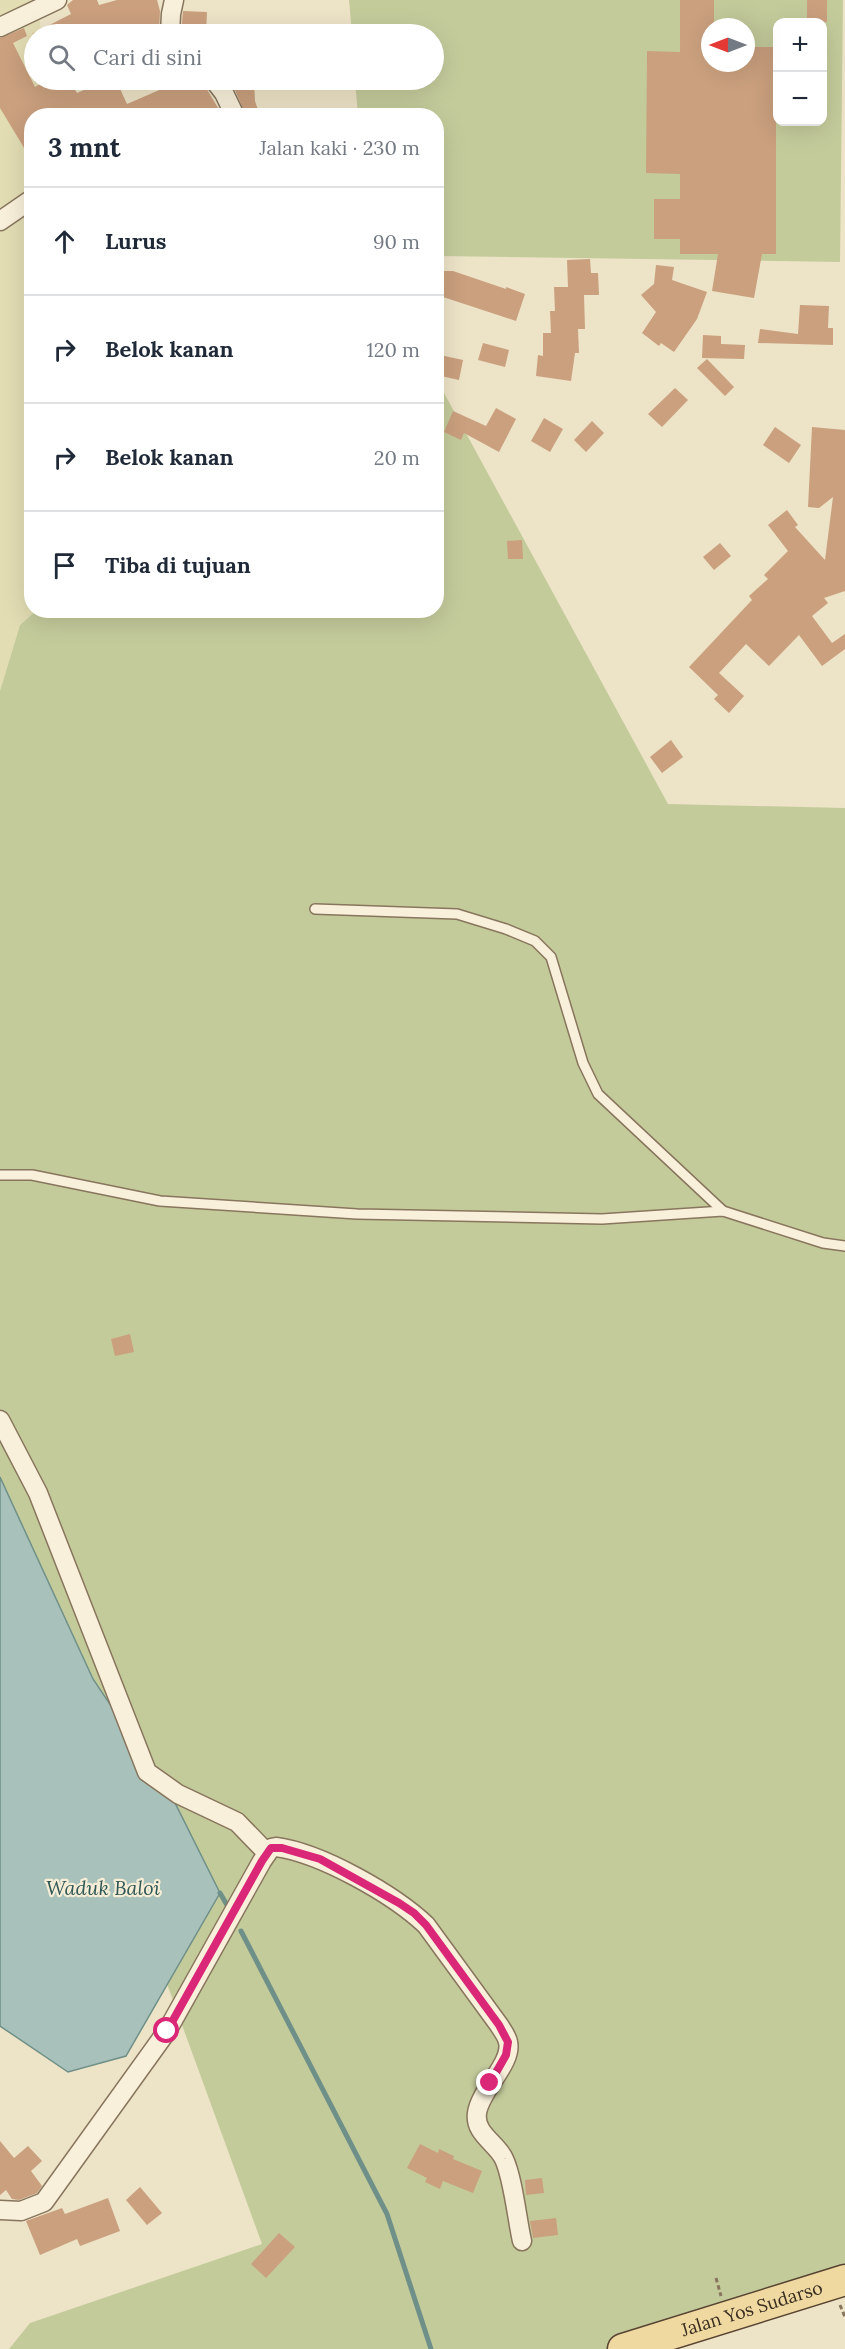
<!DOCTYPE html>
<html lang="id">
<meta charset="utf-8">
<style>
:root{--surface:#fff;--page:#f6f6f7;--text:#1f2937;--muted:#747a83;--line:#e0e1e3}
body{margin:0;font-family:Lora,serif;background:var(--page);color:var(--text)}
.controls{position:absolute;right:18px;top:18px;display:grid;overflow:hidden;border-radius:12px;box-shadow:0 6px 24px #0002}
.controls button{width:54px;height:54px;display:grid;place-items:center;padding:0;border:0;border-bottom:2px solid var(--line);background:var(--surface);color:var(--text);font:30px sans-serif}
.compass{position:absolute;left:701px;top:18px;width:54px;height:54px;border-radius:50%;background:var(--surface);box-shadow:0 6px 24px #0002;rotate:270deg}
.stop{position:absolute;width:18px;height:18px;margin:-14px;border:4px solid #db2777;border-radius:50%;background:#fff}
.stop.end{background:#db2777;border-color:#fff;box-shadow:0 2px 6px #0008}
.list{margin:0;padding:0;list-style:none}
h2{display:flex;justify-content:space-between;align-items:center;height:78px;margin:0;padding:0 24px;font-size:26px}
h2 small{font-size:20px;font-weight:400;color:var(--muted)}
.list li{display:grid;grid-template-columns:39px 1fr auto;gap:18px;align-items:center;box-sizing:border-box;height:108px;padding:0 24px;border-top:2px solid var(--line)}
.list b{display:block;font-size:22px;white-space:nowrap}
.list em{font-size:20px;font-style:normal;color:var(--muted)}
.icon{flex:none;width:33px;height:33px;fill:none;stroke:currentColor;stroke-width:2;stroke-linecap:round;stroke-linejoin:round}
.map{position:relative;flex:none;width:845px;height:2349px;overflow:hidden}
.search{position:absolute;background:var(--surface);box-shadow:0 6px 24px #0002;left:24px;top:24px;width:420px;height:66px;display:flex;align-items:center;gap:15px;box-sizing:border-box;padding:0 21px;border-radius:33px;color:var(--muted);font-size:22px}
.panel{position:absolute;background:var(--surface);box-shadow:0 6px 24px #0002;left:24px;top:108px;width:420px;height:510px;border-radius:24px}
.map>svg:first-child{display:block}
</style>
<div class="map">
<svg width="845" height="2349" viewBox="0 0 845 2349">
<rect width="100%" height="100%" fill="#ede3c7"/>
<!-- farmland -->
<path fill="#e3ddb4" d="M0,0H38L41,34H34V80H45L48,115L32,116V610L36,611L20,625L0,691Z"/>
<!-- green -->
<g fill="#c4cb9b" fill-rule="evenodd">
<path d="M349,0H843L840,262L437,256L436,116L358,115L355,80H434V34H352ZM778,22H822V122H778ZM710,27H746V63H710Z"/>
<path d="M437,380L668,804L845,808V2284L636,2349H9L30,2323L262,2244L167,1984L220,1893L172,1797L93,1679L0,1477V691L20,625L36,611L436,610Z"/>
</g>
<!-- water -->
<path fill="#a8c1ba" stroke="#6f9088" stroke-width="1.5" d="M0,1477L93,1679L172,1797L220,1893L126,2056L68,2072L0,2026Z"/>
<g fill="none" stroke-linecap="round" stroke-linejoin="round">
<!-- stream -->
<g stroke="#6f9088" stroke-width="5">
<path d="M220,1893L227,1905"/>
<path d="M241,1931L387,2214L431,2349"/>
</g>
</g>
<!-- building -->
<g fill="#caa07e">
<path d="M73,0H97L99,5L117,0H157L160,11L159,34H32L71,14L67,5Z"/>
<path d="M680,0H714V27H710V63H746V47H776V254H762L754,298L712,291L718,254H680V239H654V199H680V174L646,173L647,51L680,52Z"/>
<rect x="807" y="0" width="20" height="22"/>
<path d="M183,11L207,12L206,34H181Z"/>
<path d="M24,28L27,36L13,43L35,87L47,80H69L77,93L107,80H116L127,104L164,88L161,80H203L205,86L221,113L214,116H32V161L0,108V38Z"/>
<path d="M228,80H254L255,101L260,116H246L234,88Z"/>
<path d="M590,259L591,273H598L599,295H584L585,329H578L579,353H575L571,381L536,376L538,355L543,356V333H551L550,311H555L554,287H568L567,260Z"/>
<path d="M656,265L674,267L672,280L707,292L697,319L674,352L661,343L659,346L642,333L656,312L641,295L654,284Z"/>
<path d="M436,271H453L506,289V287L525,294L516,321L443,297L444,291L436,290Z"/>
<path d="M800,305L829,306L828,328H833V345L758,343L760,329L798,334Z"/>
<path d="M703,335L721,336V344L745,345L744,359L702,358Z"/>
<path d="M483,343L509,350L505,367L478,360Z"/>
<path d="M440,355L463,360L459,380L436,375Z"/>
<path d="M707,359L734,387L725,396L697,368Z"/>
<path d="M675,388L688,400L662,427L648,414Z"/>
<path d="M496,408L516,419L499,452L464,433L461,440L444,432L453,411L486,426Z"/>
<path d="M544,418L563,429L550,452L531,441Z"/>
<path d="M592,421L604,433L586,452L574,440Z"/>
<path d="M775,427L801,445L789,463L763,445Z"/>
<path d="M812,427L845,430V591L824,598L828,603L812,616L832,643L845,634V649L822,666L799,635L769,666L746,644L719,673L744,696L729,713L714,699L718,695L689,667L752,600L749,596L768,579L764,575L788,551L768,525L787,510L798,525L795,527L825,560L833,497L819,508L808,507Z"/>
<path d="M522,540L523,559H508L507,541Z"/>
<path d="M720,543L731,556L714,570L703,557Z"/>
<path d="M671,740L683,757L662,773L650,757Z"/>
<path d="M130,1334L134,1352L115,1356L111,1339Z"/>
<path d="M0,2141L14,2158L28,2146L42,2161L31,2171L42,2186L37,2193L19,2200L12,2199L6,2190L0,2195Z"/>
<path d="M420,2144L438,2153L439,2149L454,2156L453,2159L482,2171L473,2193L443,2181L440,2189L425,2182L427,2178L407,2168Z"/>
<path d="M542,2178L544,2193L526,2195L525,2180Z"/>
<path d="M140,2187L162,2213L147,2225L126,2200Z"/>
<path d="M108,2198L120,2231L80,2246L77,2239L40,2255L26,2221L62,2208L65,2214Z"/>
<path d="M556,2218L558,2235L533,2238L530,2221Z"/>
<path d="M279,2233L295,2247L266,2278L251,2264Z"/>
</g>
<g fill="none" stroke-linecap="round" stroke-linejoin="round">
<!-- lane casing -->
<g stroke="#88755d" stroke-width="12">
<g id="lane">
<path d="M315,909L457,914L506,929L535,941L551,957L583,1063L598,1094L723,1211"/>
<path d="M0,1175H32L160,1201L357,1214L602,1219L723,1211L823,1243L845,1246"/>
</g>
</g>
<!-- street casing -->
<g stroke="#88755d" stroke-width="21">
<g id="street">
<path d="M0,27L57,0"/>
<path d="M170,34L171,14L174,0"/>
<path d="M214,80L224,93L235,116"/>
<path d="M0,221L32,199"/>
<path d="M0,1420L38,1493L147,1772L178,1794L237,1822L267,1853"/>
<path d="M0,2210L21,2211L44,2202L167,2031L262,1861L271,1848L276,1847C321,1853 393,1894 426,1925L499,2025C502,2030 507,2036 508,2042C513,2063 480,2090 477,2113C474,2134 497,2143 504,2159C513,2178 517,2219 522,2241"/>
</g>
</g>
<!-- primary casing -->
<g stroke="#574331" stroke-width="33">
<g id="primary">
<path id="s1" d="M623,2349L845,2280"/>
</g>
</g>
<!-- path -->
<g stroke="#88755d" stroke-width="3" stroke-dasharray="4.5 3" stroke-linecap="butt">
<path d="M716,2278L721,2296"/>
<path d="M840,2305L845,2317"/>
</g>
<!-- lane -->
<use href="#lane" stroke="#f8f0da" stroke-width="9"/>
<!-- street -->
<use href="#street" stroke="#f8f0da" stroke-width="18"/>
<!-- primary -->
<use href="#primary" stroke="#efd9a1" stroke-width="30"/>
</g>
<g fill="none" stroke-linecap="round" stroke-linejoin="round">
<!-- route -->
<path stroke="#db2777" stroke-width="8" d="M167,2031L262,1861L271,1848H282L320,1859L399,1903L414,1913L426,1925L499,2025L508,2042L506,2055L490,2083"/>
</g>
<g text-anchor="middle" stroke-width="4.5" stroke-linejoin="round" paint-order="stroke">
<!-- street labels -->
<g font-size="18" fill="#392d20" stroke="#f5edd6">
<text dy="6" stroke="none"><textPath href="#s1" startOffset="135">Jalan Yos Sudarso</textPath></text>
</g>
<!-- water labels -->
<g font-size="20" font-style="italic" fill="#305857" stroke="#f5edd6">
<text x="103" y="1895">Waduk Baloi</text>
</g>
</g>
</svg>
<div class="controls">
<button>+</button>
<button>−</button>
</div>
<svg class="compass" viewBox="-18 -18 36 36"><path d="M0-13l5 13h-10z" fill="#e53935"/><path d="M0 13l5-13h-10z" fill="#747a83"/></svg>
<div class="stop" style="left:167px;top:2031px"></div>
<div class="stop end" style="left:490px;top:2083px"></div>
<div class="search"><svg class="icon" aria-label="search" viewBox="0 0 24 24"><circle cx="10" cy="10" r="6"/><path d="M15 15l6 6"/></svg>Cari di sini</div>
<section class="panel">
<h2>3 mnt<small>Jalan kaki · 230 m</small></h2>
<ul class="list">
<li><svg class="icon" aria-label="ahead" viewBox="0 0 24 24"><path d="M12 20V5M6 11l6-6 6 6"/></svg><div><b>Lurus</b></div><em>90 m</em></li>
<li><svg class="icon" aria-label="right" viewBox="0 0 24 24"><path d="M7 20v-9h11M14 6l5 5-5 5"/></svg><div><b>Belok kanan</b></div><em>120 m</em></li>
<li><svg class="icon" aria-label="right" viewBox="0 0 24 24"><path d="M7 20v-9h11M14 6l5 5-5 5"/></svg><div><b>Belok kanan</b></div><em>20 m</em></li>
<li><svg class="icon" aria-label="arrive" viewBox="0 0 24 24"><path d="M6 21V4h12l-3 4 3 4H6"/></svg><div><b>Tiba di tujuan</b></div></li>
</ul>
</section>
</div>
